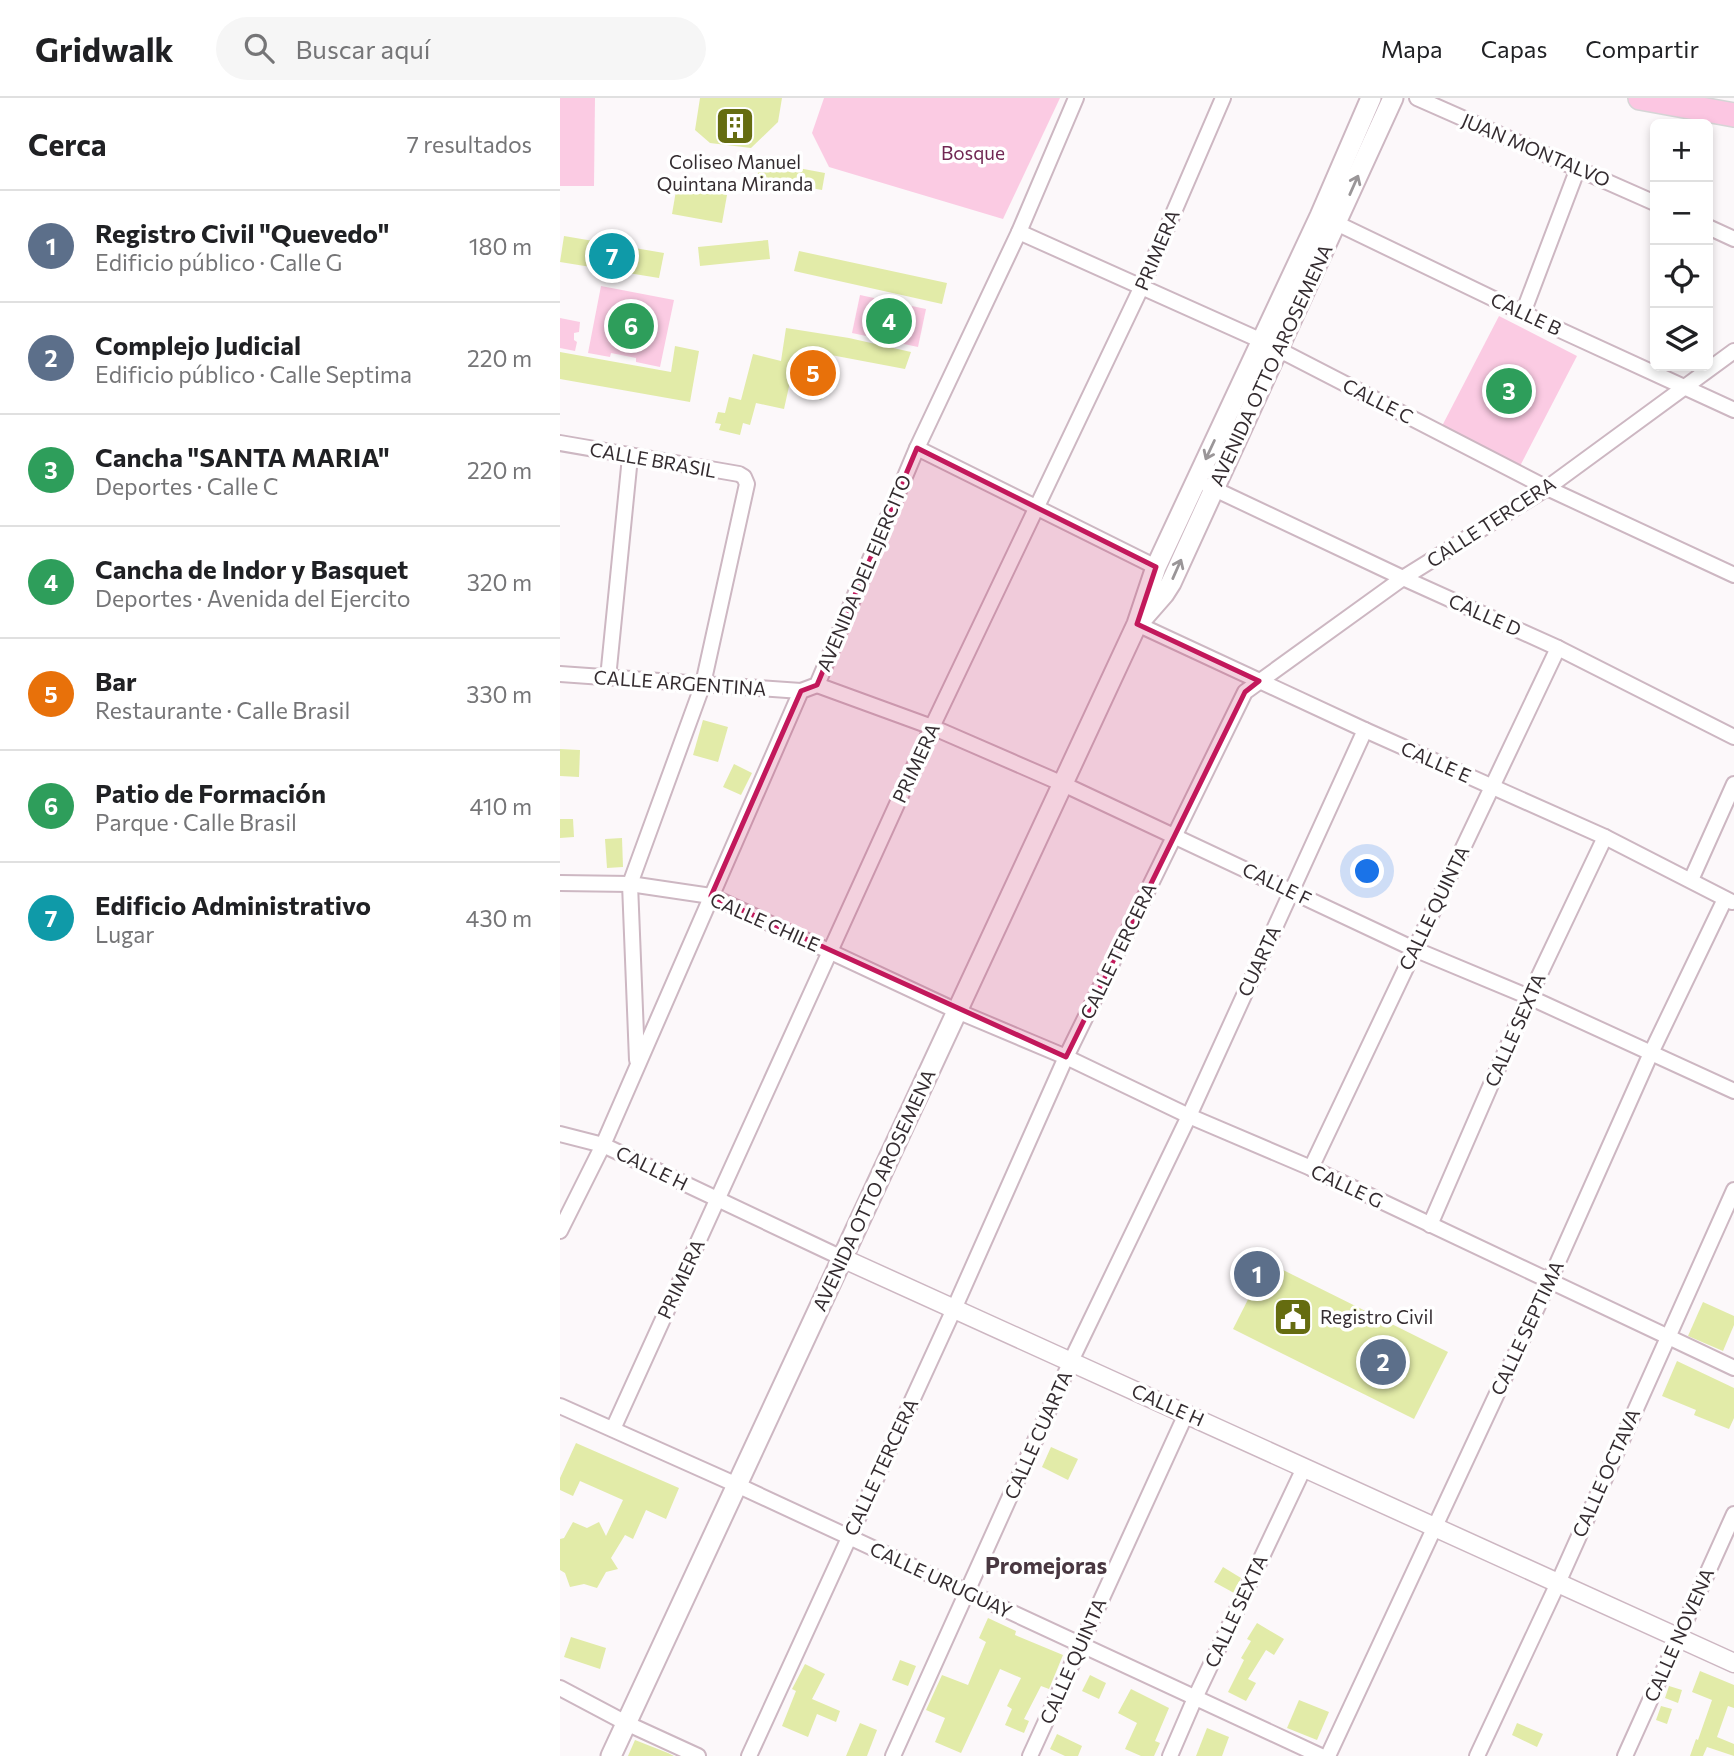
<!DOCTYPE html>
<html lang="es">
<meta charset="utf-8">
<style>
:root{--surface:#fff;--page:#f6f6f6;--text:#202124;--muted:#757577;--line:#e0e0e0;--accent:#ea580c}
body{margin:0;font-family:Commissioner,sans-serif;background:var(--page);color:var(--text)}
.controls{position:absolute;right:21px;top:21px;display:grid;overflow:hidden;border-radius:10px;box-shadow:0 4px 10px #0003}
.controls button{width:63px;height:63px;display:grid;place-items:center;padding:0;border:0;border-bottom:2px solid var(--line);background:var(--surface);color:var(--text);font:35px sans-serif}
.you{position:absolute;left:808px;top:774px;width:24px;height:24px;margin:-18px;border:5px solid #fff;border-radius:50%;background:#1a73e8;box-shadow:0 0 0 10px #1a73e833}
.badge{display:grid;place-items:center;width:46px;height:46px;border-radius:50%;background:var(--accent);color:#fff;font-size:23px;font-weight:700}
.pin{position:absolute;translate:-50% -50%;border:4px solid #fff;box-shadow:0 2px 7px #0006}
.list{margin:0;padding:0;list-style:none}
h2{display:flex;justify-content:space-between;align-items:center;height:91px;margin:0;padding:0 28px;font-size:30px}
h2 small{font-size:23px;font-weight:400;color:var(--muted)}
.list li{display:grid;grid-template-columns:46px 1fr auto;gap:21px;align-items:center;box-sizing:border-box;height:112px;padding:0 28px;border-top:2px solid var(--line)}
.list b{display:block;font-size:26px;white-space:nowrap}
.list p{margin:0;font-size:23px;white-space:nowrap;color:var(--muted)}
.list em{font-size:23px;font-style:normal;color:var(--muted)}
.icon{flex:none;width:38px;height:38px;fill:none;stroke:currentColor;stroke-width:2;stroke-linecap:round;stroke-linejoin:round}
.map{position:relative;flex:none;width:1174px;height:1658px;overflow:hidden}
header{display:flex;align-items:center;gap:42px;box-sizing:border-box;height:98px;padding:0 35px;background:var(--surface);border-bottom:2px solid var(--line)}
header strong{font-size:33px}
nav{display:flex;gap:38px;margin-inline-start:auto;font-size:24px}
.search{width:490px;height:63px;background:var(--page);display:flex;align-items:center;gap:18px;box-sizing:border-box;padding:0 24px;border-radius:38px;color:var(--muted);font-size:26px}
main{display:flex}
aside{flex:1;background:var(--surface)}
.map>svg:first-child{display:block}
</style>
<header>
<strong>Gridwalk</strong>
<div class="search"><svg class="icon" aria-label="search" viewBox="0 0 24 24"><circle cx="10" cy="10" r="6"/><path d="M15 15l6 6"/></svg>Buscar aquí</div>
<nav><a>Mapa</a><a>Capas</a><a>Compartir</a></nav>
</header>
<main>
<aside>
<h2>Cerca<small>7 resultados</small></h2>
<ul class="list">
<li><span class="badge" style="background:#5c6f8a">1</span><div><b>Registro Civil &quot;Quevedo&quot;</b><p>Edificio público · Calle G</p></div><em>180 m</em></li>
<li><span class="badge" style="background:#5c6f8a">2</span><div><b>Complejo Judicial</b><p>Edificio público · Calle Septima</p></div><em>220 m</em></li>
<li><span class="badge" style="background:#2e9e5b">3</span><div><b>Cancha &quot;SANTA MARIA&quot;</b><p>Deportes · Calle C</p></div><em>220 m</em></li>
<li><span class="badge" style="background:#2e9e5b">4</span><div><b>Cancha de Indor y Basquet</b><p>Deportes · Avenida del Ejercito</p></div><em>320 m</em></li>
<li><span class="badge" style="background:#e8710a">5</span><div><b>Bar</b><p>Restaurante · Calle Brasil</p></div><em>330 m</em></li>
<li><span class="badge" style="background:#2e9e5b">6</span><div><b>Patio de Formación</b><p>Parque · Calle Brasil</p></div><em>410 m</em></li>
<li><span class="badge" style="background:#0f9aa8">7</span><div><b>Edificio Administrativo</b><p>Lugar</p></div><em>430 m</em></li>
</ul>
</aside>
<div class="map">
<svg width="1174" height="1658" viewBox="0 0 1174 1658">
<rect width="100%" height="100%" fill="#fcf8fa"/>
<!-- green -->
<g fill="#fbcbe3">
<path d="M0,0H35L34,88H0Z"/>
<path d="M264,0H500L443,121L269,69L252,35Z"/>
<path d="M41,188L114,202L100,269L76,264V260L51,255L50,259L28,255Z"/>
<path d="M300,197L366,211L358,249L292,235Z"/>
<path d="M939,218L1017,258L960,368L882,328Z"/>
<path d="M0,220L20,224L19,234L14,235V242L17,244L15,253L0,250Z"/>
</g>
<!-- building -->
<g fill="#e2eba8">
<path d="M140,0H222L218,24L191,50L150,45L135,32Z"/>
<path d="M200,63L265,75L262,92L197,80Z"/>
<path d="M117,87L167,97L162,125L112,116Z"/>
<path d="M4,138L104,155L99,180L0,164Z"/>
<path d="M208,142L210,161L140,168L138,149Z"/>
<path d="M239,153L387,185L382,206L234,173Z"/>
<path d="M226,230L289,240L351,254L345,271L271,257L274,284L261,302L244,296L230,284L224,311L196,305L190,327L183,325L180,337L159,332L161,326L155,325L158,314L165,315L169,299L181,302L193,256L221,263Z"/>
<path d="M115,248L139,253L130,304L0,281V254L111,274Z"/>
<path d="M143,622L168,629L158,664L133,657Z"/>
<path d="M0,651L20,652L19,679L0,678Z"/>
<path d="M174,666L192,675L181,697L163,689Z"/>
<path d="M0,721H13L14,739L0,740Z"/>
<path d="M62,740L63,769L47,770L45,741Z"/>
<path d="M707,1164L888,1254L854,1321L673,1231Z"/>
<path d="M1143,1204L1174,1218V1227L1163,1253L1128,1238Z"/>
<path d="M1117,1263L1174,1290V1320L1169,1331L1134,1317L1136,1312L1102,1298Z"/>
<path d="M16,1345L119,1390L106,1421L86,1412L73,1441L65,1437L51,1460L58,1471L46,1474L37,1490L24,1486L10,1489L5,1475L0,1472V1441L4,1440L13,1424L27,1430L39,1424L46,1438L63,1402L20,1383L13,1398L0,1392V1380Z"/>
<path d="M491,1349L518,1361L508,1382L482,1369Z"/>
<path d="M663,1469L681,1480L674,1495L654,1484Z"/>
<path d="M428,1520L456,1533L455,1537L503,1557L489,1591L481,1588L464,1621L469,1623L464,1635L445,1627L452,1611L447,1608L461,1580L440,1571L401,1655L375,1644L385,1620L366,1612L382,1577L408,1587L426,1544L419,1540Z"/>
<path d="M697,1525L724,1541L714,1557L706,1552L688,1581L696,1585L686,1603L668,1594L684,1562L681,1560L691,1543L687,1541Z"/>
<path d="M11,1539L46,1550L40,1571L4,1559Z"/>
<path d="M340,1562L356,1568L348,1588L332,1582Z"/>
<path d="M245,1566L265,1576L252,1601L280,1613L276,1624L257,1616L248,1639L222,1628L236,1593L232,1591Z"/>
<path d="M1140,1573L1174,1587V1610L1168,1608L1157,1639L1174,1646V1658L1147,1649L1143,1658H1130L1136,1641L1138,1642L1152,1602L1132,1594Z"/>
<path d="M530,1577L546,1585L539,1601L522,1593Z"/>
<path d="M1109,1588L1122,1592L1118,1605L1105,1600Z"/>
<path d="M571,1591L609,1610L595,1643L600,1645L594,1658H581L565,1651L577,1625L558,1615Z"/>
<path d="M739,1602L769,1614L757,1642L727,1630Z"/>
<path d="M1101,1608L1112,1611L1107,1626L1096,1622Z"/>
<path d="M300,1625L317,1632L307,1658H286Z"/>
<path d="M957,1625L983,1636L977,1649L952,1637Z"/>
<path d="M647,1630L669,1639L662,1658H636Z"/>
<path d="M497,1636L522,1648L518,1658H505L490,1651Z"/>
<path d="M75,1642L108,1655L114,1658H68Z"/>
</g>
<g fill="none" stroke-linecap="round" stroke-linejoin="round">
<!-- minor casing -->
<g stroke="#cdb7c2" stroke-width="18">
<g id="minor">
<path d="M857,0L1095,105"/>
<path d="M770,122L963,215L1174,312"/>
<path d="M1148,129L1174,141"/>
<path d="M459,134L702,243L987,390L1174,477"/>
<path d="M963,215L1018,70"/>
<path d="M0,345L179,376L184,379L187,386L143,586L70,786L77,962"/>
<path d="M357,350L596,469"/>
<path d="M648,388L843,480L998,550L1174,639"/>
<path d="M577,526L805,632L1045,739L1172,804"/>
<path d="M0,576L241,593"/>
<path d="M48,580L70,359"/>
<path d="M257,587L372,629L503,686L854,851L969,899L1174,993"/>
<path d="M1131,782L1174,686"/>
<path d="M0,785L70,786L151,798L397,913L506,959L629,1018L751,1070L1174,1270"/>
<path d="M0,1036L43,1047L282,1160"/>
<path d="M751,1070L998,550"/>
<path d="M870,1127L969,899L1045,739"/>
<path d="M0,1133L43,1047L241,593L257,587L357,350L459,134L516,0"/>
<path d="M0,1308L177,1387L761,1658"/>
<path d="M53,1331L372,629L582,188L663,0"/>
<path d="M0,1590L66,1625L138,1658"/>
<path d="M189,1658L394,1211L506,959L685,594L843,480L987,390L1174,253"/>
<path d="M333,1658L511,1263L629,1018L805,632"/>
<path d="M470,1658L626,1316"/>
<path d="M610,1658L635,1600L744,1370"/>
<path d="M768,1658L989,1184L1091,955L1165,801"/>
<path d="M917,1658L998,1485L1174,1092"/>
<path d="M1065,1658L1174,1416"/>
</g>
</g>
<!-- tertiary casing -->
<g stroke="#cdb7c2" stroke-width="21">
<path id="tertiary" d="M282,1160L1174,1565"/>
</g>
<!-- secondary casing -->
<g stroke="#cdb7c2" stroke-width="23">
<g id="secondary">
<path d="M583,520L604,496L611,485L833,0"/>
<path d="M51,1658L577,526L596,469L760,118L811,0"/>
</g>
</g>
<!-- trunk casing -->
<g stroke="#d6d5d6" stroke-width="26">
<path id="trunk" d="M1080,0L1174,17"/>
</g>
<!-- minor -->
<use href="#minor" stroke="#fff" stroke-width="14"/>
<!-- tertiary -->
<use href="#tertiary" stroke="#fff" stroke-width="18"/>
<!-- secondary -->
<use href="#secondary" stroke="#fff" stroke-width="19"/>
<!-- trunk -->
<use href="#trunk" stroke="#fcc6e2" stroke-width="23"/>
</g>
<!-- one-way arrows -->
<defs><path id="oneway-shaft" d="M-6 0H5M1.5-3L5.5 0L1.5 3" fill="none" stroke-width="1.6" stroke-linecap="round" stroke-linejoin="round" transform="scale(1.75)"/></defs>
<g stroke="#9a9698">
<use href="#oneway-shaft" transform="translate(794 87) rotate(-66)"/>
<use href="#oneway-shaft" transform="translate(650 352) rotate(115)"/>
<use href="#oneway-shaft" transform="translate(617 471) rotate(-66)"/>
</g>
<!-- marked area -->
<path fill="#c2185b" fill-opacity="0.2" stroke="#c2185b" stroke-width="5" stroke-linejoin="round" d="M357,350L596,469L577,526L699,583L685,594L506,959L151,798L241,593L257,587Z"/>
<!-- icons -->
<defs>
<g id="building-square" transform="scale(2.0125)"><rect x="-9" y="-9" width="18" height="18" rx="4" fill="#656c10" stroke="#fff"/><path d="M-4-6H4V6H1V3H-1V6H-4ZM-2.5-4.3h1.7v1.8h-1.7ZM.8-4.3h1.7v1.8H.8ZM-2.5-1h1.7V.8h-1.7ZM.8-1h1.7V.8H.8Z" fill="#fff"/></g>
<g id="civic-square" transform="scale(2.0125)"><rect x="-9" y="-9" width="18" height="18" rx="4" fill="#656c10" stroke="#fff"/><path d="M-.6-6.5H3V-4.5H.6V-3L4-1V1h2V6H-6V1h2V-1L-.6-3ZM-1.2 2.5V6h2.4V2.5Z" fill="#fff"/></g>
</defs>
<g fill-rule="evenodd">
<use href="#building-square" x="175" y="28"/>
<use href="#civic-square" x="733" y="1219"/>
</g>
<g text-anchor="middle" stroke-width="7" stroke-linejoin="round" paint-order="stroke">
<!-- street labels -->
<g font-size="19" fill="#342c30" stroke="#fff">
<text transform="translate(976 52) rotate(23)" y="7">JUAN MONTALVO</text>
<text transform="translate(597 152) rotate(-67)" y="7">PRIMERA</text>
<text transform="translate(966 216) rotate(25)" y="7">CALLE B</text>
<text transform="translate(711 267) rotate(-65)" y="7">AVENIDA OTTO AROSEMENA</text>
<text transform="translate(818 303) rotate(27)" y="7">CALLE C</text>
<text transform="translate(93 362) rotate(10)" y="7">CALLE BRASIL</text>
<text transform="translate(931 424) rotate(-33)" y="7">CALLE TERCERA</text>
<text transform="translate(304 475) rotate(-67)" y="7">AVENIDA DEL EJERCITO</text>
<text transform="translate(925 517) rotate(24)" y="7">CALLE D</text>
<text transform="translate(120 585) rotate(4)" y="7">CALLE ARGENTINA</text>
<text transform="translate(876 664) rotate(24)" y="7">CALLE E</text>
<text transform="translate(356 665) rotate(-65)" y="7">PRIMERA</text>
<text transform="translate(717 786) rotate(26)" y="7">CALLE F</text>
<text transform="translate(874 810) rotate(-64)" y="7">CALLE QUINTA</text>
<text transform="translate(205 824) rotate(24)" y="7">CALLE CHILE</text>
<text transform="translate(558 853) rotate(-64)" y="7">CALLE TERCERA</text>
<text transform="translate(699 863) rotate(-65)" y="7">CUARTA</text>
<text transform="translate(955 932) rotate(-66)" y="7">CALLE SEXTA</text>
<text transform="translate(92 1070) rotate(26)" y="7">CALLE H</text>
<text transform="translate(787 1088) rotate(25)" y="7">CALLE G</text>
<text transform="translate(314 1092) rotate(-65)" y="7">AVENIDA OTTO AROSEMENA</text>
<text transform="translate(121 1181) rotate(-65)" y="7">PRIMERA</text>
<text transform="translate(967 1230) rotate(-65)" y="7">CALLE SEPTIMA</text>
<text transform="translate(608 1307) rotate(24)" y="7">CALLE H</text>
<text transform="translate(478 1337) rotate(-66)" y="7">CALLE CUARTA</text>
<text transform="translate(321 1369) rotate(-65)" y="7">CALLE TERCERA</text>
<text transform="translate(1046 1375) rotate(-66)" y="7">CALLE OCTAVA</text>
<text transform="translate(381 1482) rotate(25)" y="7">CALLE URUGUAY</text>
<text transform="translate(676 1513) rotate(-65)" y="7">CALLE SEXTA</text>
<text transform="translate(1119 1537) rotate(-66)" y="7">CALLE NOVENA</text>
<text transform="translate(513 1563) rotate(-66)" y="7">CALLE QUINTA</text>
</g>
<!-- park labels -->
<g font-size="19" fill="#712753" stroke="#fff">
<text x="413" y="62">Bosque</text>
</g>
<!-- poi labels -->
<g font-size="19" fill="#342c30" stroke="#fff">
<text x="175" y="71">Coliseo Manuel<tspan x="175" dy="22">Quintana Miranda</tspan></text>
<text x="760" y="1226" text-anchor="start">Registro Civil</text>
</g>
<!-- quarter labels -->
<g font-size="23" font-weight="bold" fill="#493841" stroke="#fff">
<text x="486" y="1476">Promejoras</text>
</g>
</g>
</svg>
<div class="controls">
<button>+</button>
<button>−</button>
<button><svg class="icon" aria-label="locate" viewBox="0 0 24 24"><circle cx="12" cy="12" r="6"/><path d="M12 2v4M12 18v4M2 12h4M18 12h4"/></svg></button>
<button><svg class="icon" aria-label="layers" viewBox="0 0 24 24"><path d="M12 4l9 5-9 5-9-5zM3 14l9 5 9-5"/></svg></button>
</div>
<div class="you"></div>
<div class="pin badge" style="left:697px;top:1176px;background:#5c6f8a">1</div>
<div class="pin badge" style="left:823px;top:1264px;background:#5c6f8a">2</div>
<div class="pin badge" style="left:949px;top:293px;background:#2e9e5b">3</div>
<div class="pin badge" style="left:329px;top:223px;background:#2e9e5b">4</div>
<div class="pin badge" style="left:253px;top:275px;background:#e8710a">5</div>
<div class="pin badge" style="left:71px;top:228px;background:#2e9e5b">6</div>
<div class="pin badge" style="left:52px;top:158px;background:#0f9aa8">7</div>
</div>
</main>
